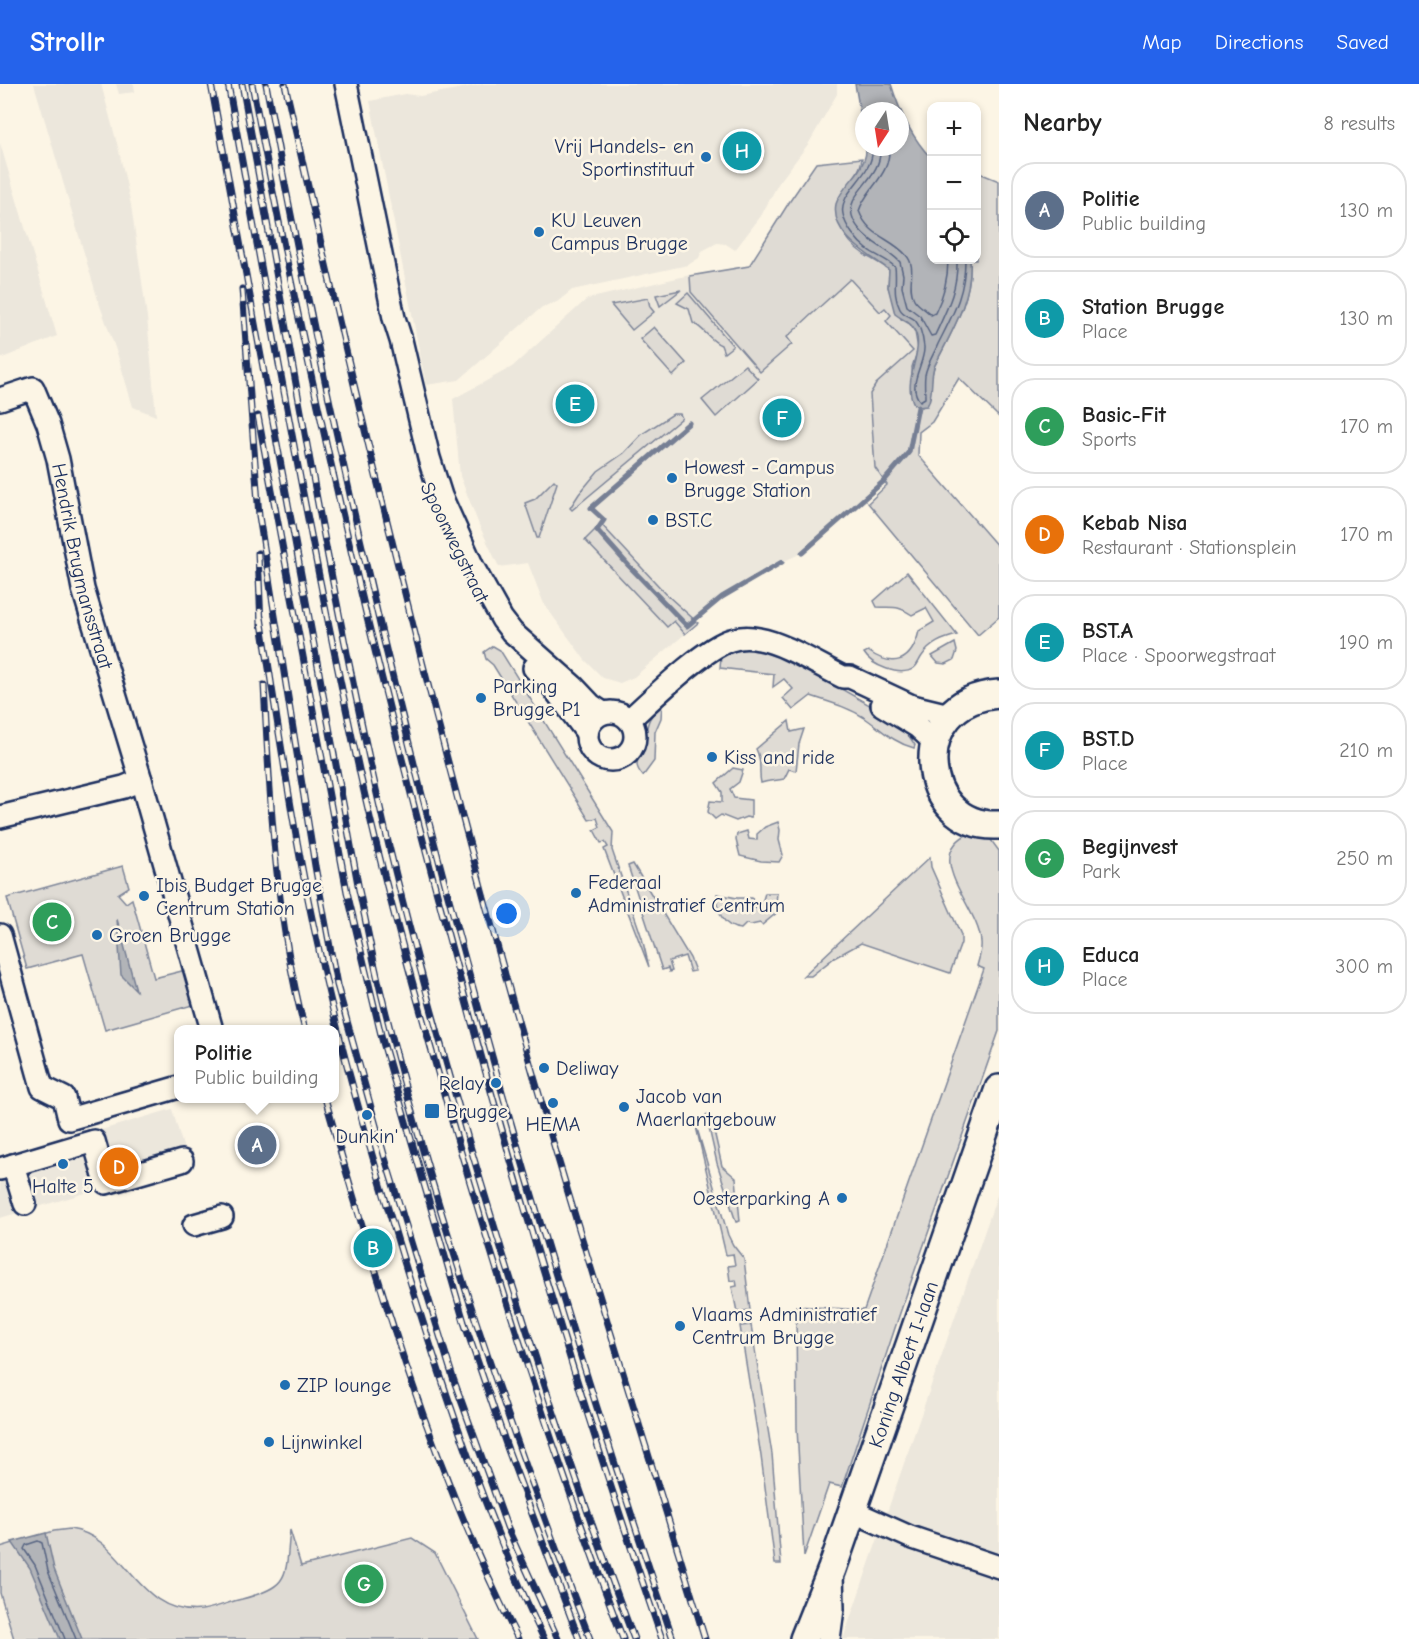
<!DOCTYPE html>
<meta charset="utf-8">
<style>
:root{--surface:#fff;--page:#f2f2f2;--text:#222;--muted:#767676;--line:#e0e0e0;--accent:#2563eb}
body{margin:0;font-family:"Comic Neue",sans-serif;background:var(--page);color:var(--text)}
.controls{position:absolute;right:18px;top:18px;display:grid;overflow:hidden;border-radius:12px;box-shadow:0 3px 9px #0003}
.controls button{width:54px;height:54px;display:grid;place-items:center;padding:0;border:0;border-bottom:2px solid var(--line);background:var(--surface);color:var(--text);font:30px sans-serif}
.compass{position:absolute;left:855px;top:18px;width:54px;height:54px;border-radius:50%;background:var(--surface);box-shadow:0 3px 9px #0003;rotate:192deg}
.you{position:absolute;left:507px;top:830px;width:21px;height:21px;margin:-15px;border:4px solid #fff;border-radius:50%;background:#1a73e8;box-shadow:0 0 0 9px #1a73e833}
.badge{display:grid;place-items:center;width:39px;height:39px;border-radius:50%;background:var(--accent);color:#fff;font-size:20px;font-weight:700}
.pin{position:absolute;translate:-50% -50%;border:3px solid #fff;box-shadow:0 2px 6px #0006}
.popup{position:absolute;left:174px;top:941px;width:165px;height:78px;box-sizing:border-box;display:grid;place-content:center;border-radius:12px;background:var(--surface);filter:drop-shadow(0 2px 4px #0005);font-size:20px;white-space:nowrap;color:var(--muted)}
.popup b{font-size:22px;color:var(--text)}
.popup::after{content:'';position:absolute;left:50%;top:100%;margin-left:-12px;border:12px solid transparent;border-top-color:var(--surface)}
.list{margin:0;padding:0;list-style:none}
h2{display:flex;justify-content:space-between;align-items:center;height:78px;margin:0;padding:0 24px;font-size:26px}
h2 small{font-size:20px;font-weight:400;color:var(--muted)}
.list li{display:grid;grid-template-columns:39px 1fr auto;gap:18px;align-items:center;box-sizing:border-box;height:96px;margin:0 12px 12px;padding:0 12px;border:2px solid var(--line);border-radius:24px}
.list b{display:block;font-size:22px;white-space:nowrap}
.list p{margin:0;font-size:20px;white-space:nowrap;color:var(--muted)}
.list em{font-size:20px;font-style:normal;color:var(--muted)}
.icon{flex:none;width:33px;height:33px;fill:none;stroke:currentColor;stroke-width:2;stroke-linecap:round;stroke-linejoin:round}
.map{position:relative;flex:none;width:999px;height:1555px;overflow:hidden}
header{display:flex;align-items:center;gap:36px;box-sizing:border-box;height:84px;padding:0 30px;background:var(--accent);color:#fff}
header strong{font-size:28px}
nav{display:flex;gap:33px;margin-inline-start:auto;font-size:21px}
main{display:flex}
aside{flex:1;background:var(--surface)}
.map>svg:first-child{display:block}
</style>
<header>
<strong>Strollr</strong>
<nav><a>Map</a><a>Directions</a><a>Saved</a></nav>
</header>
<main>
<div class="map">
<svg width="999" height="1555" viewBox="0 0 999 1555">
<rect width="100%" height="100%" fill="#fcf5e5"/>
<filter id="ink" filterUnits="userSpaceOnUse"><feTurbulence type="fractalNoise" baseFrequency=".0167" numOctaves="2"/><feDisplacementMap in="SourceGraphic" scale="12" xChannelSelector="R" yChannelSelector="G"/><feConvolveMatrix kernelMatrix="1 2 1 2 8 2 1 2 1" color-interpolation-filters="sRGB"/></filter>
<g filter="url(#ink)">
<!-- built -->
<g fill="#ece7dc">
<path d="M34,0H101L119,67L131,121L147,233L156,332L133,323L118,272L98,216Z"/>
<path d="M116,0H134L135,8L119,10Z"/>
<path d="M484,0H837V10L809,59L778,100L761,132L735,166L726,160L717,159L702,167L699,174L688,181L572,206L557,218L542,223L459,296L426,301L370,17L405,10L420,12Z"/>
<path d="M0,59L57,252L0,275Z"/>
<path d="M690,191L691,208L792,259L786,253L850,195L879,228L884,223L891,231L886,237L913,267L876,300L875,384L884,397L802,469L782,478L722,513L687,542L685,550L634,593L620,599L603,594L585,576L544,520L528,479L499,483L479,441L460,392L453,315L512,283L587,215Z"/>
<path d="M172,1025L188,1079L0,1134V1076Z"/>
<path d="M999,1106V1555H843Z"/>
</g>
<!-- green -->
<g fill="#dfdbd4" stroke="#7d8599" stroke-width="1.5">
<path d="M862,74C861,87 851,97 844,107C828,129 844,157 865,171C873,176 882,180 889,186L888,203L901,235L910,240L915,248L918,265L912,283L914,320L922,323C935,306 928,302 934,283C951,249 973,214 970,176H976L977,88L999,97V333L959,294L932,338L919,348L918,371L999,464V533L978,551L868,419L887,401L875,384L870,310L876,300L913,267L886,237L891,231L885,224L880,228L850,195L787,253L792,260L760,288L691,208L690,192L749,182L790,117L816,79Z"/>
<path d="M681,206L660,222L656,211Z"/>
<path d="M688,209L733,262L724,269L721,261C709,256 705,245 693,239L689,225L677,219Z"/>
<path d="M648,214L650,223L654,228L632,246L611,221Z"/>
<path d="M654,243L686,279L673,292L640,255Z"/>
<path d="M745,281L758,295L716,333L702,316Z"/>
<path d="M673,330H680L682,334L572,426L570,424L579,410L598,387L624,369L642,350Z"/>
<path d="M554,396L557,399L539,454H537L525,419L535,415Z"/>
<path d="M601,440L668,512L698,539L685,550L674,537L667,543L585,456Z"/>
<path d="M907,488L957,551C942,555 931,559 922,572C919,576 918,581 914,584C900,594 871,581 864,569L868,567C894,585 912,578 919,547L934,538L926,524L912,531C897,521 894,524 877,523L874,517Z"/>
<path d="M955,559L957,567L954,576L946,580L938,579L932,572Z"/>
<path d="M493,562L500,566L613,748L612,766L642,854L649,883L604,765L608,763L605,758L601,759L594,746L600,743L597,734L589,736L493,581L486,575L484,568Z"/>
<path d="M754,564L787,574L889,632L905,646L915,661L914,664C894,659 881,645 865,634C848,623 829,618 811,612L793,626L783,614L793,605L784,595L773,603L774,590L720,584L721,572L735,566Z"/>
<path d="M662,620L661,634L655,648L654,677L643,692C631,678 640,676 643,662C649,639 644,638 662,620Z"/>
<path d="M789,637L791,648L804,645L799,660L796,687L789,685L784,695C776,697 770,696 761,699C758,686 763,679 756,665Z"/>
<path d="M733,684L743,686L739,698L730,705L734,714L751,716V734L746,733L736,737L721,731L715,735L708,728L710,717L722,718V708L716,699Z"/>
<path d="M778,738L780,746L779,756L783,771L779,778L761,777L740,772L736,756L737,750L747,747L749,755L757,756V750L765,743Z"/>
<path d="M972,748L991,756L999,767V947L900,1229L842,1403L829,1400L804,1472L797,1344L796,1222L864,1226L984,885L977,882C979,875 982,866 981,858C979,822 918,771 972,748Z"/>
<path d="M930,773L931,783L961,851V859L950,889L861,859L834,874L811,892H803Z"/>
<path d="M633,780L690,874L695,887L690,888L685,872L669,877L672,887L669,888L668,884L662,886L628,782Z"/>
<path d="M123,782L129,803L118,810L126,819L132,815L154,894L186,886L196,920L105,946L83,870L27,885L7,814Z"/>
<path d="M765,809H777L776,819L779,827L762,841L760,839L751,841L746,840L741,845C724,844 715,826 717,810L737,814H752L755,824L762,819Z"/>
<path d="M710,1029L722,1082L736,1094L740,1137L736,1138L717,1079L706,1031Z"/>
<path d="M694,1034L728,1151L733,1161L744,1175L750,1226L737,1228L732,1203L737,1202L736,1196L730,1197L728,1182L735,1181L733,1170L726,1171Z"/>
<path d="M751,1241L772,1370L781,1480H775L761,1372L740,1242Z"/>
<path d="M70,1445C126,1452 135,1533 202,1526C215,1524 229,1518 242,1515C292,1502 285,1492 290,1446L301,1482L412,1454L435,1469L478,1555H14L0,1509V1463L54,1447Z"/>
</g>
<!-- water -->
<g fill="#b2b4b8" stroke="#767f94" stroke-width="1.5">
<path d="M855,0H891C899,26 912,54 931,74L932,176H970C973,214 951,249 934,283C930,295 934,311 927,322L918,323L914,320C900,294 930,262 911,241C907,237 900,234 895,230L888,203L889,186C870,171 830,151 836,120C839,109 850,98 857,89C862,82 867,72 866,63H900V27H864V51Z"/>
<path d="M117,835L136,906L121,891Z"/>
<path d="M46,1449L54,1485L82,1555H60L30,1484L12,1458Z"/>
</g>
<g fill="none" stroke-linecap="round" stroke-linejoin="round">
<!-- shore -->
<g stroke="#576482" stroke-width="1.5">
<path d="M872,63C876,90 838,107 843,130C845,143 858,158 867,165C876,172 887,175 895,183C897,197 892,210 900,225C903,231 910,232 915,236C921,243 923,254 924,263C925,280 906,301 920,317L925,314C925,307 924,299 925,291C927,280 934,270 938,260C953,230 965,210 965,176"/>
<path d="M880,63C884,100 831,111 860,146C871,160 888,165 900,178L903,191L902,203L907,222L920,232L931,252L935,251C947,225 958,205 957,176"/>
<path d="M889,63C891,92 866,104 859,127C869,153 890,153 906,171C918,184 906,201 914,215C917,221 927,226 931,231L935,229C944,211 948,195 948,176"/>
<path d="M65,1555L35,1481L24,1465L26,1461L38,1457L42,1459L48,1487L76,1555"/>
</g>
<!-- stream -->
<g stroke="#767f94" stroke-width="5">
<path d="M689,339L591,424L604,436L597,446L629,482L687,542L722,513L782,478"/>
<path d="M802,469L884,397L909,368L918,323"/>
</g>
<!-- minor casing -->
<g stroke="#1b2f5e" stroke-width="26">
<g id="minor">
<path d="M346,0L394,234L401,256L429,374L441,412L473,483L502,535L512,548L573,602L591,621L603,629"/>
<path id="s1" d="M0,315L33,304L48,340L58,375L83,505L141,696L212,946"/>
<path d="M534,584L552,602L587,649"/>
<path d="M882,621L918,643L934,658"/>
<circle cx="611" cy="652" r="24"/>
<path d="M629,636C652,615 704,564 731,556C740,553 750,553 759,555C784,559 820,582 843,593H850L912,622L949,631"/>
<path d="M0,733L124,703L141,696"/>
<path d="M0,851L42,1003L64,1014L69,1035L179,1003"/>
<path d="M13,1081L25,1120"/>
<path d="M0,1085L94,1057L106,1099L182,1077"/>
<path d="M194,1141L222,1133"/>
<path d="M852,1427L910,1453L999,1483"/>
<path d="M829,1555L833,1525L832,1490"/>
</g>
</g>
<!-- major casing -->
<g stroke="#1b2f5e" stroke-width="32">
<g id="major">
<path d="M999,610C905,616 917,745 999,741"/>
<path id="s2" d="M804,1555L832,1485L999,1005"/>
</g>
</g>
<!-- minor -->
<use href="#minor" stroke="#fcf5e5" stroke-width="21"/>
<!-- major -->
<use href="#major" stroke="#fcf5e5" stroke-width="27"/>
<!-- rail casing -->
<g stroke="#1b2f5e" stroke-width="7">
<g id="rail">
<path d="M211,0L359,806C367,842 373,877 382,913C435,1131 510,1345 590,1555"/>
<path d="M228,0C270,230 310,461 360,690C388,816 424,941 460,1065C509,1230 562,1394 623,1555"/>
<path d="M242,0C288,249 328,499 385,745C410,853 440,959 471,1065C520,1230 573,1394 634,1555"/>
<path d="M252,0C293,218 341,433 395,647C472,953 559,1257 662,1555"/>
<path d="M266,0C363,527 500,1047 673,1555"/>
<path d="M285,0C353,306 427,610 511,912C571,1127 640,1341 705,1555"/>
<path d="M242,205L259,432L315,782L337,901L385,1074L453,1294L507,1443L558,1555"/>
<path d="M258,332L347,808L382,955L464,1238L508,1366L579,1555"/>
<path d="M258,469L261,541"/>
<path d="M261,533C279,647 295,763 321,875C344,980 375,1082 406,1184C445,1310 487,1436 544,1555"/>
<path d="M264,601C270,717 275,832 305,946"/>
<path d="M325,1014C378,1200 431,1383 518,1555"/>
</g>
</g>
<!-- rail -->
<use href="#rail" stroke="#fcf5e5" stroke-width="4.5" stroke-dasharray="14" stroke-linecap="butt"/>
</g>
</g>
<!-- markers -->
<g fill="#1f6fb2" stroke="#fcf5e5" stroke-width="2">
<circle cx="706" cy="73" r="6"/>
<circle cx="539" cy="148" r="6"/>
<circle cx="672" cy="394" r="6"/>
<circle cx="653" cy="436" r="6"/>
<circle cx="481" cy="614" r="6"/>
<circle cx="712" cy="673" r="6"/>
<circle cx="576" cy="809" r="6"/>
<circle cx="144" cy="812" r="6"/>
<circle cx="97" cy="851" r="6"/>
<circle cx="544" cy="984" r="6"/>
<circle cx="496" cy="999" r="6"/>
<circle cx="553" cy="1019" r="6"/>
<circle cx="624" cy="1023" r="6"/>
<rect x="424" y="1019" width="16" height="16" rx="3"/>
<circle cx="367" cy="1031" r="6"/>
<circle cx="63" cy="1080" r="6"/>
<circle cx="842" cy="1114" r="6"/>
<circle cx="680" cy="1242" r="6"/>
<circle cx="285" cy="1301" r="6"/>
<circle cx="269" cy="1358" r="6"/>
</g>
<g text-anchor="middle" stroke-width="5" stroke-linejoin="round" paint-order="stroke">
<!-- poi labels -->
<g font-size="20" fill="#1b2f5e" stroke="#fcf5e5" text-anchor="start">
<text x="694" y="69" text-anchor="end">Vrij Handels- en<tspan x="694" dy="23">Sportinstituut</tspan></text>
<text x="551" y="143">KU Leuven<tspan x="551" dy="23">Campus Brugge</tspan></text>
<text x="684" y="390">Howest - Campus<tspan x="684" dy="23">Brugge Station</tspan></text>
<text x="665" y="443">BST.C</text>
<text x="493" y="609">Parking<tspan x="493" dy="23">Brugge P1</tspan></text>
<text x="724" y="680">Kiss and ride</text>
<text x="588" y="805">Federaal<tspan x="588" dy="23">Administratief Centrum</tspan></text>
<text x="156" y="808">Ibis Budget Brugge<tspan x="156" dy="23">Centrum Station</tspan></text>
<text x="109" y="858">Groen Brugge</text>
<text x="556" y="991">Deliway</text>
<text x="484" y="1006" text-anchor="end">Relay</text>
<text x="636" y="1019">Jacob van<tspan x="636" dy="23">Maerlantgebouw</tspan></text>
<text x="446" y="1034">Brugge</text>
<text x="553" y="1047" text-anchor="middle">HEMA</text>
<text x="367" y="1059" text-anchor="middle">Dunkin'</text>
<text x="63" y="1109" text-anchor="middle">Halte 5</text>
<text x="830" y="1121" text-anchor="end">Oesterparking A</text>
<text x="692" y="1237">Vlaams Administratief<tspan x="692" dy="23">Centrum Brugge</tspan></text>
<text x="297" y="1308">ZIP lounge</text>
<text x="281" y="1365">Lijnwinkel</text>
</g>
<!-- street labels -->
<g font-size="20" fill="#1b2f5e" stroke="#fcf5e5">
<text transform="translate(455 458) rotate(64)" y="7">Spoorwegstraat</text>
<text dy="7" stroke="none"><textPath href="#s1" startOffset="220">Hendrik Brugmansstraat</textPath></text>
<text dy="7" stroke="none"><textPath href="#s2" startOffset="292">Koning Albert I-laan</textPath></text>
</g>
</g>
</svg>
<div class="controls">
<button>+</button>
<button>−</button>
<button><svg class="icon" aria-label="locate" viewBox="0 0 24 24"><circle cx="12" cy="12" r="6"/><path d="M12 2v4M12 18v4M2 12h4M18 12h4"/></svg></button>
</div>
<svg class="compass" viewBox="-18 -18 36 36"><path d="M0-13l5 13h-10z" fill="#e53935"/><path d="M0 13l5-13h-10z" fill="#767676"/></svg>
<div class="you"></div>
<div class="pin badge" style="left:257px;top:1061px;background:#5c6f8a">A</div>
<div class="popup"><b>Politie</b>Public building</div>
<div class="pin badge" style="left:373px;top:1164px;background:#0f9aa8">B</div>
<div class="pin badge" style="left:52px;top:838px;background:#2e9e5b">C</div>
<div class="pin badge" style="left:119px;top:1083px;background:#e8710a">D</div>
<div class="pin badge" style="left:575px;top:320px;background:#0f9aa8">E</div>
<div class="pin badge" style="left:782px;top:334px;background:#0f9aa8">F</div>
<div class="pin badge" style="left:364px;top:1500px;background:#2e9e5b">G</div>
<div class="pin badge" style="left:742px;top:67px;background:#0f9aa8">H</div>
</div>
<aside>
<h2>Nearby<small>8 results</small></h2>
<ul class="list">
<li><span class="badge" style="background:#5c6f8a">A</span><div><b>Politie</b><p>Public building</p></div><em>130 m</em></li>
<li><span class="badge" style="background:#0f9aa8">B</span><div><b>Station Brugge</b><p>Place</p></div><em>130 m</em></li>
<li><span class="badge" style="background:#2e9e5b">C</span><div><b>Basic-Fit</b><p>Sports</p></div><em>170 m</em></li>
<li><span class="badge" style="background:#e8710a">D</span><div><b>Kebab Nisa</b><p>Restaurant · Stationsplein</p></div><em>170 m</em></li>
<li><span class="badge" style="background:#0f9aa8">E</span><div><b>BST.A</b><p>Place · Spoorwegstraat</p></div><em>190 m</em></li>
<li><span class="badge" style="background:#0f9aa8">F</span><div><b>BST.D</b><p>Place</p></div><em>210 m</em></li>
<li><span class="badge" style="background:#2e9e5b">G</span><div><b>Begijnvest</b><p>Park</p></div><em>250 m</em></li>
<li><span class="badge" style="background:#0f9aa8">H</span><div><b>Educa</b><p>Place</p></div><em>300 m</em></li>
</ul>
</aside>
</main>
